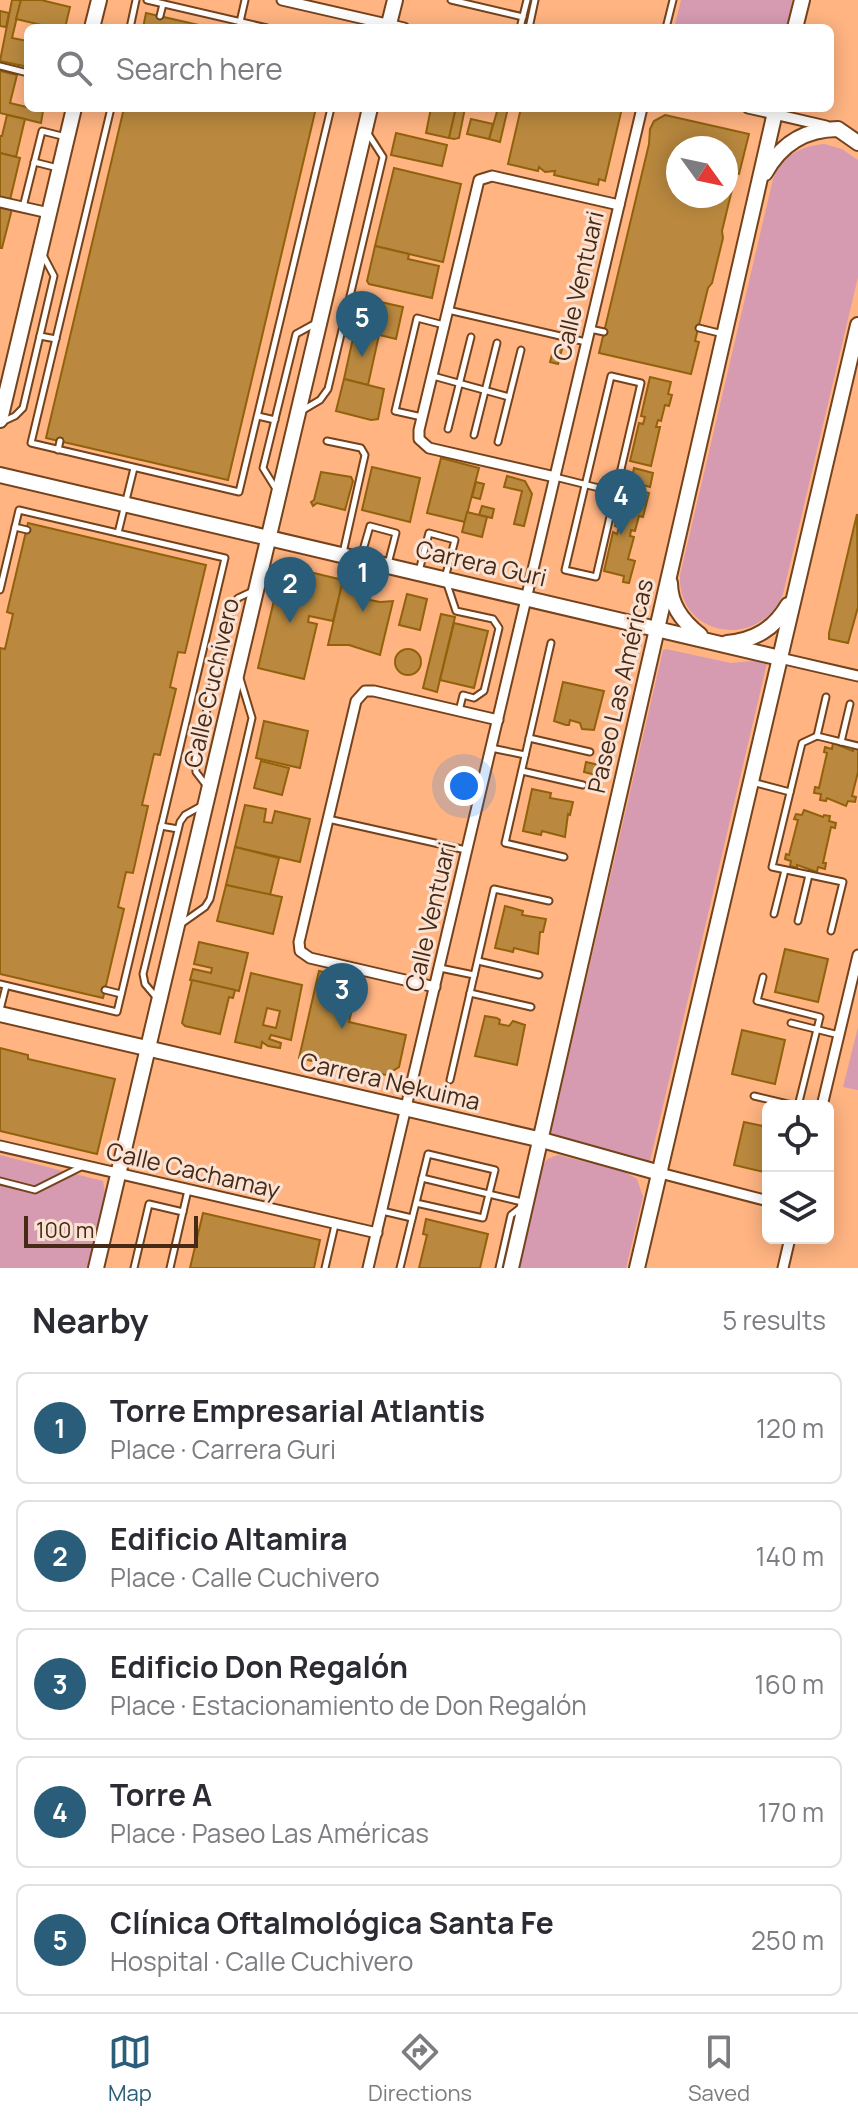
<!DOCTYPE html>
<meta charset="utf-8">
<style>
:root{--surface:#fff;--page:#f7f7f7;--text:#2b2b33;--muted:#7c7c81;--line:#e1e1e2;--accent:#295d79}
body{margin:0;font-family:Manrope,sans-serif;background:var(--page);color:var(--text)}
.controls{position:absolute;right:24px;bottom:24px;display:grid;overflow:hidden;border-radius:12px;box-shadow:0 4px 20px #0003}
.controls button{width:72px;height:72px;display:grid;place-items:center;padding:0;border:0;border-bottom:2px solid var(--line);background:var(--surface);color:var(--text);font:40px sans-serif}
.compass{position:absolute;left:666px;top:136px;width:72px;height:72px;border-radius:50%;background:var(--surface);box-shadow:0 4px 20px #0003;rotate:123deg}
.scale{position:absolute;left:24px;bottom:20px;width:174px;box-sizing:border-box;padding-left:8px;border:4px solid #472a15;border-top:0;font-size:22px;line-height:28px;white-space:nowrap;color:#472a15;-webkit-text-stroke:6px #fae3d4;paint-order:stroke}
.you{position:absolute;left:464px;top:786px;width:28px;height:28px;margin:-20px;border:6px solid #fff;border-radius:50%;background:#1a73e8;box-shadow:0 0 0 12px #1a73e833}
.badge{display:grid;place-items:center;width:52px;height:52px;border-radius:50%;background:var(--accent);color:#fff;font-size:26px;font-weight:700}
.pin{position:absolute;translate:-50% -66px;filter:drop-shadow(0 2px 4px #0008)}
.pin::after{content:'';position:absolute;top:42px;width:28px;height:24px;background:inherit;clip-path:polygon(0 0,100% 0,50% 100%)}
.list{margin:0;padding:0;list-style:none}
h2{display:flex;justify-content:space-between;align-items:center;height:104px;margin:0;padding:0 32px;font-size:34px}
h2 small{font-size:26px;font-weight:400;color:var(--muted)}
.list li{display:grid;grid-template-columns:52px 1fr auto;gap:24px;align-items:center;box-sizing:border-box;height:112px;margin:0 16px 16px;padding:0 16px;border:2px solid var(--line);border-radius:12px}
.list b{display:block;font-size:30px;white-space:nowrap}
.list p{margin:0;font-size:26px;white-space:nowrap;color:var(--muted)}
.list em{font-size:26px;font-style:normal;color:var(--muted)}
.icon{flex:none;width:44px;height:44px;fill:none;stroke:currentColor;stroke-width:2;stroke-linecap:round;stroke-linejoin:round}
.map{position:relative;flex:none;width:858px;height:1268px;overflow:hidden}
.search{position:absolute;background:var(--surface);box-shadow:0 4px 20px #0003;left:24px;right:24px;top:24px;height:88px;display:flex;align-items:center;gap:20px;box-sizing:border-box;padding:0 28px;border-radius:12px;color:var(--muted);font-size:30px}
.sheet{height:744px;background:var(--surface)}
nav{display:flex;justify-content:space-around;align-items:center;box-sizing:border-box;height:112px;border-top:2px solid var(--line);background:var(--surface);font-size:22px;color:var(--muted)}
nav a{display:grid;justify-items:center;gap:4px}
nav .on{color:var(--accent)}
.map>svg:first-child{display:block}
</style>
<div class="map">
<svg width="858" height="1268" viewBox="0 0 858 1268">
<rect width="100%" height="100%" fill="#ffb482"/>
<!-- green -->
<g fill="#d69bb1">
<path d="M681,0H792L790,28H674Z"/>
<path d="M824,144L842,149L858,160V277L783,594C760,650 677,638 680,575L773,179C782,156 800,146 824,144Z"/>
<path d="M666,649L731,663L764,660L767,663L650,1161L647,1162L557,1137L551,1132L663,650Z"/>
<path d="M858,1027V1090L843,1087Z"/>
<path d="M0,1155L103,1181L106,1198L89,1268H0Z"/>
<path d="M558,1155L623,1171L637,1179L643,1197L626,1268H518L541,1169L547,1159Z"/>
</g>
<!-- building -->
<g fill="#ba893f" stroke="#91620b" stroke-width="2" fill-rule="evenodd">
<path d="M12,0H21L12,38L28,41V67L0,61Z"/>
<path d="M21,0H41L70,7L65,28H54L16,19Z"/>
<path d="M0,11L9,13L6,27L0,26Z"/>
<path d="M146,13L212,28H143Z"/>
<path d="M0,71L17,75L10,103L43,111L41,123L0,113Z"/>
<path d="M124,108H316L228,480L46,438Z"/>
<path d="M431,108H456L449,138L426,133Z"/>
<path d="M456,108H465L459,138L454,139L449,138Z"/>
<path d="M498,108H508L500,142L489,139Z"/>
<path d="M521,108H622L605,181L599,179L598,185L554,175L555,171L545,172L539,167L538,171L508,164Z"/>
<path d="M7,115L25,119L16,157L0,153V136H2Z"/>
<path d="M665,115L749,134L739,174L736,173L722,231L723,238L712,283L708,288L695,341L699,342L691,374L599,353L649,144L650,129L654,121ZM678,148H726V196H678Z"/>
<path d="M471,119L493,124L489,139L467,134Z"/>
<path d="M396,133L447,145L442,166L391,155Z"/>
<path d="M0,153L20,158L10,200L0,197Z"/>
<path d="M394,168L461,184L443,262L375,246Z"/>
<path d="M0,206L12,209L2,248H0Z"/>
<path d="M375,246L409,254L408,259L439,266L432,298L369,284L367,281Z"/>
<path d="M363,298L403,307L396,339L355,329Z"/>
<path d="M355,329L379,335L368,385L344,379Z"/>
<path d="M554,347L562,349L558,364L550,362Z"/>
<path d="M650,377L671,382L668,394L672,395L669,406L665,405L661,421L658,420L656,427H660L651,466L630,461L639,423L643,424L645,417L641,416Z"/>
<path d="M344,379L384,389L378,419L371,420L336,411Z"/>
<path d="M441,458L479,468L465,522L427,513Z"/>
<path d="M372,467L420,478L410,522L362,510Z"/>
<path d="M634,468L653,473L650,487L631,482Z"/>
<path d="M321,472L351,477L353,481L345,510L317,503L313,506L311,502L314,500Z"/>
<path d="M507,476L525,481L532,494L524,526L514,524L522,491L504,487Z"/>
<path d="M476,482L484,484L480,499L472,497Z"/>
<path d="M624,487L649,493L643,517L639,516L635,531L631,530L630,536L634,537L628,559L635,561L629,583L623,582L624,576L604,571L613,532L617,534L619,527L615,526Z"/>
<path d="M482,506L494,509L492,518L479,515Z"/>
<path d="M467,512L487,517L482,537L462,532Z"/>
<path d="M857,514L858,607L848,643L829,639V633Z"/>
<path d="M28,523L206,565L185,653L178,652L170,687L176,689L160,755L154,754L142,805L148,806L133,873L126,872L118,907L124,909L103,998L0,974V648L5,649L13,614L7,612Z"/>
<path d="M293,568L343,580L333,621L309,616L308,622L317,624L304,679L258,668L279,579L290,581Z"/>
<path d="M343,580L363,585L360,598L380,602L393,601L380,655L349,645H328Z"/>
<path d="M407,594L427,599L420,630L399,625Z"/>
<path d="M441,614L455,617L437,692L423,688Z"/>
<path d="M454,623L488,631L474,688L440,680Z"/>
<circle cx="408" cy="662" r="13"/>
<path d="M563,682L604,691L594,730L582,729L580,723L570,720L569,725H566L554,721Z"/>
<path d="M264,721L308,731L300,768L256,758Z"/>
<path d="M833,743L853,751V748L858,749V772L852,796L856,797L855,802L848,801L846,806L827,798L826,801L820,800L821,794L814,793L815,787L819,788L827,753L824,752L825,747L832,749Z"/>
<path d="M261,761L289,768L282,795L254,788Z"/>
<path d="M586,762L599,765L596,775L584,772Z"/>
<path d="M532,789L551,793L550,798L573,802L570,815L568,814L565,837L542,831L541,835L523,831Z"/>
<path d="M245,805L266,809L264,822L272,823L275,811L310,819L300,862L235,847Z"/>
<path d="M804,810L823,817L824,815L830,816L829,821L836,823L835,828L831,827L823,863H826L825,869L818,867L817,872L797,865V868L790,866L791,861L785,859L786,854L789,855L798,820L794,819L796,814L802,815Z"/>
<path d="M235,847L279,858L270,895L226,885Z"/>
<path d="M226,885L282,897L273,934L217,921Z"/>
<path d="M505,906L523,911L522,915L546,919L543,932H540L538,954L514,948L513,952L495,948Z"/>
<path d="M199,942L248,953L239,991L190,980L193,969L211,973L212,968L194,964Z"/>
<path d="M785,949L828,959L818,1002L775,992Z"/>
<path d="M319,971L359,980L349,1022L406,1035L399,1067L386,1075L365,1070L364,1073L299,1058Z"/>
<path d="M251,973L302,985L291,1040L271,1035L269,1039L281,1043L280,1048L268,1046L262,1042L261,1048L235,1042ZM267,1008L280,1011L276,1028L263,1025Z"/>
<path d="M192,980L235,990L233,998L229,997L220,1034L185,1026L182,1023Z"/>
<path d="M485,1016L497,1018L500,1020L499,1024L509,1026L513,1021L525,1025L517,1065L475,1056Z"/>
<path d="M742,1030L785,1040L775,1084L732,1074Z"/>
<path d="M0,1048L28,1055V1059L115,1079L97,1154L0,1131Z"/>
<path d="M744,1122L768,1127V1173L734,1165Z"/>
<path d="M203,1213L320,1240L314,1268H190Z"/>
<path d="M426,1219L488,1234L480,1268H419L427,1235L423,1234Z"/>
</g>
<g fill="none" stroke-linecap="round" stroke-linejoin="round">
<!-- lane casing -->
<g stroke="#74421b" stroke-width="9">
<g id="lane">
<path d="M147,0L267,28"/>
<path d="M451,0L523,17"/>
<path d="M160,16L163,4"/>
<path d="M240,22L245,0"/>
<path d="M130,28L136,0"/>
<path d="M520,28L527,0"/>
<path d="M529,28L535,0"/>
<path d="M666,28L673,0"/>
<path d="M0,66L28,73"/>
<path d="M111,108L31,443L239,492L331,108"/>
<path d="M34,162L58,168"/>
<path d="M23,207L42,131L66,137"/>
<path d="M448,310L586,342"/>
<path d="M699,328L723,334"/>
<path d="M590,329L604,332"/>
<path d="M40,336L56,339"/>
<path d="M433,376L509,397"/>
<path d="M611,376L641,383L596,577L565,570Z"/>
<path d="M303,410L320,400L328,389L383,157L367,132"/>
<path d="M258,416L275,420"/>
<path d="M422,417L395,411L417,318L444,325"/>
<path d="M2,422L15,416L23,408L54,276L43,255"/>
<path d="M448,429L471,337"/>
<path d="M474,435L497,343"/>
<path d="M327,441L361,448L365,455L343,553"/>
<path d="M498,442L521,350"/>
<path d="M58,450L60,441"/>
<path d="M555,477L615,492"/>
<path d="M276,489L263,468L296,334L316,323"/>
<path d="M15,527L27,530"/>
<path d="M118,533L134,468"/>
<path d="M361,557L370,526L396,533L388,564"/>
<path d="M419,571L429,533L455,540L445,578L456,611L493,619L499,628L484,691L474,698L463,695L459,711"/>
<path d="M0,590L19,510L225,558L117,1012L0,984"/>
<path d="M551,643L505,843L564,857"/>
<path d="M817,736L826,697"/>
<path d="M529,738L590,752"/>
<path d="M841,742L850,704"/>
<path d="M491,748L525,755"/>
<path d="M522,771L583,785"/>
<path d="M752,782L790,792"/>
<path d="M206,785L196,772L195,760L231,608L238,598L253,591"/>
<path d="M328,819L466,850"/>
<path d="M161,826L178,829"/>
<path d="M774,914L785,870"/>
<path d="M798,921L809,875"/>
<path d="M181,924L205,907L210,899L252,718L239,675"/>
<path d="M831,931L843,882L772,867L802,743L817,736L858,746"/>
<path d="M478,961L539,975"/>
<path d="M440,968L474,975"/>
<path d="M763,977L757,1001L820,1017L798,1106"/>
<path d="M105,990L121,994"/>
<path d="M470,993L531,1007"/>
<path d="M156,997L145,984L143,974L180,822L185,815L203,805"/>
<path d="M0,1010L6,986"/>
<path d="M791,1023L839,1035"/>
<path d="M450,1080L494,889L549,901"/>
<path d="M754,1096L796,1106"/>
<path d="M422,1178L522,1202"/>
<path d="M0,1181L35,1190L83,1166"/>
<path d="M382,1211L412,1218"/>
<path d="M134,1268L149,1204L183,1212"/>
<path d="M170,1268L188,1190"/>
<path d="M325,1268L335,1225"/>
<path d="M400,1268L428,1154L495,1170L483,1218L416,1203"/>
<path d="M499,1268L511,1215L520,1208"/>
</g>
</g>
<!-- street casing -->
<g stroke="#74421b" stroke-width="13">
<g id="street">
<path d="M282,0L404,28"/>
<path d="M748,108L826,126"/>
<path d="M0,202L49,213"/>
<path d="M555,477L429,448L419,439V430L479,180L492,176L619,205"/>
<path d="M780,658L858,676"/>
<path d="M435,987L310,958L300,951L299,942L356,701L365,691H374L498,720"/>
<path d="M822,1106L858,955"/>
<path d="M0,1146L377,1233"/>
<path d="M660,1173L768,1201"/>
<path d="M368,1268L642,108"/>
<path d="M783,1268L790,1238"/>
</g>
</g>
<!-- secondary casing -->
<g stroke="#74421b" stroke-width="18">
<g id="secondary">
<path d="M795,28L802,0"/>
<path d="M765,173C781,144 805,129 838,129L858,143"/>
<path d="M0,475L780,658"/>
<path d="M670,583C670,606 683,622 700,635"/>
<path d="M727,643C755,640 774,629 788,605"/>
<path d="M0,1014L542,1140L660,1173"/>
<path d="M511,1268L776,108"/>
<path d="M637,1268L858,325"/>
</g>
</g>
<!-- primary casing -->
<g stroke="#74421b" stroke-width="18">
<g id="primary">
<path d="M92,28L99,0"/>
<path d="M388,28L395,0"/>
<path d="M0,420L74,108"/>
<path d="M96,1268L370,108"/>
</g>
</g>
<!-- lane -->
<use href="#lane" stroke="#fff" stroke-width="5"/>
<!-- street -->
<use href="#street" stroke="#fff" stroke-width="9"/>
<!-- secondary -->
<use href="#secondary" stroke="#fff" stroke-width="14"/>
<!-- primary -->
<use href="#primary" stroke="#fff" stroke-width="14"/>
</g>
<g text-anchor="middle" stroke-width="6" stroke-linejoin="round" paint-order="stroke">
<!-- street labels -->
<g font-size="24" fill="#472a15" stroke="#fae3d4">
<text transform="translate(579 286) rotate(-77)" y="8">Calle Ventuari</text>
<text transform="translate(481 564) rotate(13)" y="8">Carrera Guri</text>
<text transform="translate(212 683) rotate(-77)" y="8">Calle Cuchivero</text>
<text transform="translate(621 686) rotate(-77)" y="8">Paseo Las Américas</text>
<text transform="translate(431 917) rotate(-77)" y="8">Calle Ventuari</text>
<text transform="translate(390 1082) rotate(13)" y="8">Carrera Nekuima</text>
<text transform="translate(193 1171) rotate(13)" y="8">Calle Cachamay</text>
</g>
</g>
</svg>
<div class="controls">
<button><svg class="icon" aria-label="locate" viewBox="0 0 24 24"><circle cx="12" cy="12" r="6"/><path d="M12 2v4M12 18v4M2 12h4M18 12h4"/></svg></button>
<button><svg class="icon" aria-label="layers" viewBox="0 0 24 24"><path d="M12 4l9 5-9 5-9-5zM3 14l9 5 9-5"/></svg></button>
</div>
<svg class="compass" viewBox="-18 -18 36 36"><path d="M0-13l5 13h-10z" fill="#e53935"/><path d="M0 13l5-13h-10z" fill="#7c7c81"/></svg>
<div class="scale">100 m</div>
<div class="you"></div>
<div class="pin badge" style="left:363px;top:612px">1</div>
<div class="pin badge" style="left:290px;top:623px">2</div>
<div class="pin badge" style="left:342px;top:1029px">3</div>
<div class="pin badge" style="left:621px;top:535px">4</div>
<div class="pin badge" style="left:362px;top:357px">5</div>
<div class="search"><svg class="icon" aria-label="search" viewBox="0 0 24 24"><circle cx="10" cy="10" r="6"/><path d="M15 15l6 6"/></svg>Search here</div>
</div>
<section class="sheet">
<h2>Nearby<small>5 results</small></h2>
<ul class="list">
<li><span class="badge">1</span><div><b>Torre Empresarial Atlantis</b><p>Place · Carrera Guri</p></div><em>120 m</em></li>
<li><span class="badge">2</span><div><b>Edificio Altamira</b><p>Place · Calle Cuchivero</p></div><em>140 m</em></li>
<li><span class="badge">3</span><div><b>Edificio Don Regalón</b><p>Place · Estacionamiento de Don Regalón</p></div><em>160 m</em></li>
<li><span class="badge">4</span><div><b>Torre A</b><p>Place · Paseo Las Américas</p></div><em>170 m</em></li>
<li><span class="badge">5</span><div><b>Clínica Oftalmológica Santa Fe</b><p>Hospital · Calle Cuchivero</p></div><em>250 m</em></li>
</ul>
</section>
<nav>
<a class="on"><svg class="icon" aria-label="map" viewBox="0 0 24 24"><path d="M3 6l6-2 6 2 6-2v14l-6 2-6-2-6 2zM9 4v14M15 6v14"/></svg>Map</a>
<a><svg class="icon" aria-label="directions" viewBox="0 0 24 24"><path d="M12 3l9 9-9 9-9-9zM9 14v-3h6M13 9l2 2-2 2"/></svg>Directions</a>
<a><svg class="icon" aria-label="saved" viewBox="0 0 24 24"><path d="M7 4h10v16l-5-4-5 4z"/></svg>Saved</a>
</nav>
